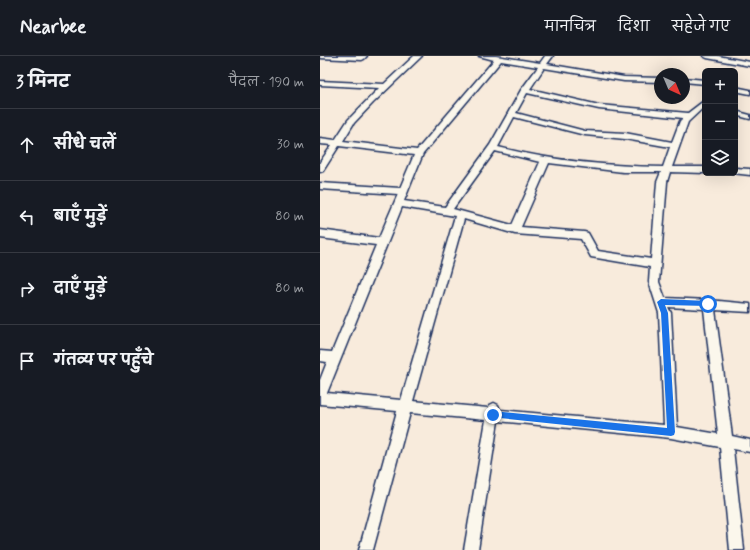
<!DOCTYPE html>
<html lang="hi">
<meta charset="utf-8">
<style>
:root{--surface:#171b24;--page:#242831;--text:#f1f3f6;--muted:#9ea1a6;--line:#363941}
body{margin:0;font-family:Mynerve,"Playpen Sans Deva",sans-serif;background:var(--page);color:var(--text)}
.controls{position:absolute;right:12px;top:12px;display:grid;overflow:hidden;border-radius:6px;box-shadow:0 4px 16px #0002}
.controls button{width:36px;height:36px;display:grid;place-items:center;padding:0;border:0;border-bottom:1px solid var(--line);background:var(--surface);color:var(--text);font:20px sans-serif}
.compass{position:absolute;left:334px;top:12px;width:36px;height:36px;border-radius:50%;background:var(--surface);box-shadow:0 4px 16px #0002;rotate:136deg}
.stop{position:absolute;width:12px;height:12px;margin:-9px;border:3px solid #1a73e8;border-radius:50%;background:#fff}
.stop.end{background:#1a73e8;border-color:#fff;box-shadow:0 1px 4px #0008}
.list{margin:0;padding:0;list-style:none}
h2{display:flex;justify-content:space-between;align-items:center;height:52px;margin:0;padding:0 16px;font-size:17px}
h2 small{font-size:13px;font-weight:400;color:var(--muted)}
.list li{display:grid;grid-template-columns:26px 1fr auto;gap:12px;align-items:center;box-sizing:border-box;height:72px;padding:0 16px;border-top:1px solid var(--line)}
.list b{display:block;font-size:15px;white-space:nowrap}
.list em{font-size:13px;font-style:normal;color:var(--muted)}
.icon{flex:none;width:22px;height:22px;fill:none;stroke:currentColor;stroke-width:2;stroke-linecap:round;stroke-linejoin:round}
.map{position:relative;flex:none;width:430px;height:494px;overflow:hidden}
header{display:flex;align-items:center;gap:24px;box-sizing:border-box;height:56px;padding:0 20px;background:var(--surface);border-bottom:1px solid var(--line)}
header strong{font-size:19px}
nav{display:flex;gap:22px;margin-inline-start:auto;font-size:14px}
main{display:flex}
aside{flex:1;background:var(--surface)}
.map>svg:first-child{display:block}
</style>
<header>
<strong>Nearbee</strong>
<nav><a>मानचित्र</a><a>दिशा</a><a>सहेजे गए</a></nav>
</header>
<main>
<aside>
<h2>3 मिनट<small>पैदल · 190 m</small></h2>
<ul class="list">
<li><svg class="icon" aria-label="ahead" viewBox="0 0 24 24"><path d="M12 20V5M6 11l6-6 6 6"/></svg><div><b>सीधे चलें</b></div><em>30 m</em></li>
<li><svg class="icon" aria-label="left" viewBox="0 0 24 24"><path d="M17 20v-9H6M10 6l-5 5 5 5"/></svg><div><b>बाएँ मुड़ें</b></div><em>80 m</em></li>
<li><svg class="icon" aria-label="right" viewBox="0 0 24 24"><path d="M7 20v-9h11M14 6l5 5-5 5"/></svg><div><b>दाएँ मुड़ें</b></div><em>80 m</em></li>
<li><svg class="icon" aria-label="arrive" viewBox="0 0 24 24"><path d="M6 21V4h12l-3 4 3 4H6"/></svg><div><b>गंतव्य पर पहुँचे</b></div></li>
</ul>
</aside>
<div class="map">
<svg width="430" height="494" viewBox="0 0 430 494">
<rect width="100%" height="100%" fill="#f8ebdc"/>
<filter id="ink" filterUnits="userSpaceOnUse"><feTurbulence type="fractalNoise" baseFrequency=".025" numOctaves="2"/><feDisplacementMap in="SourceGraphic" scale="8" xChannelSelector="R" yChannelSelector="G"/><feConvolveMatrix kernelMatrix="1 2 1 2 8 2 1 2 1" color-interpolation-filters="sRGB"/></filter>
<g filter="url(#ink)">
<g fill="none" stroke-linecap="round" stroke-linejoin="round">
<!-- minor casing -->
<g stroke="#1b2f5e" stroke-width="3">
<g id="minor">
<path d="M0,0H47L44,3L42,4L0,2Z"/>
<path d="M94,0H102L53,47L34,67L23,85L97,94L174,4L159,0H176L220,7L225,0H233L227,8L304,21L340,22V26L304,25L224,12L210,33L279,49L368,57L385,44V50L368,66L352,111H385V117L350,116L347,126L339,226L345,242L389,244L430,248V256L395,254L412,380L430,384V396L413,393L424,494H410L400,391L351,382L178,365L158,494H144L166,364L90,357L53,494H39L77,355L0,348V324L7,306L0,305V295L12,296L56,189L0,182V174L59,182L78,138L0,133V127L80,132L94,99L19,90L3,115L0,116V106L12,89L0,88V82L15,84L28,64L59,32L0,29V25L64,28ZM181,5L218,11L201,34L170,89L125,151L84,145L103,98ZM207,37L279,53L363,62L360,65L352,86L305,77L265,75L196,57ZM194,61L265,79L305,83L350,91L343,111C287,110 232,105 178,91ZM175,95L220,106L192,169L133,153ZM229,107L303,116H341L337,126L331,203L278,195L268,177L264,176L201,171ZM82,151L135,160L81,344L7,337ZM144,163L195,178L261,183L271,201L330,211L329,226L339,257L344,369L180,354L178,349L174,347L170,349L168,352L93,345ZM348,251L384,253L398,378L357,371L351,257Z"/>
<path d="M383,0H398L430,6V10L387,2Z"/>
<path d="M364,22L385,24V28L364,26Z"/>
<path d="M415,31L430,34V38L415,35Z"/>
<path d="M415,55L430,59V63L415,59Z"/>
<path d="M415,112L430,113V119L412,117H415Z"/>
</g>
</g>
<!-- minor -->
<use href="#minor" fill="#fbf7ec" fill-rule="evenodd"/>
</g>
</g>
<!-- route -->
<path fill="#1a73e8" d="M341,243L388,245L392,248L388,250L345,249L348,257L355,376L354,379L351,380L170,361L169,359L173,355L347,372L341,257L337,246Z"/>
</svg>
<div class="controls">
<button>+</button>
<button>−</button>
<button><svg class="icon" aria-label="layers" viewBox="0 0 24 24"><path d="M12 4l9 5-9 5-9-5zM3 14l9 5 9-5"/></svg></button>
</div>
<svg class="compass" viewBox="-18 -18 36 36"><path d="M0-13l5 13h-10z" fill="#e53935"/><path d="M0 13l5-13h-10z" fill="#9ea1a6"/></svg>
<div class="stop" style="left:388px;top:248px"></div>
<div class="stop end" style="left:173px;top:359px"></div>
</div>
</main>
